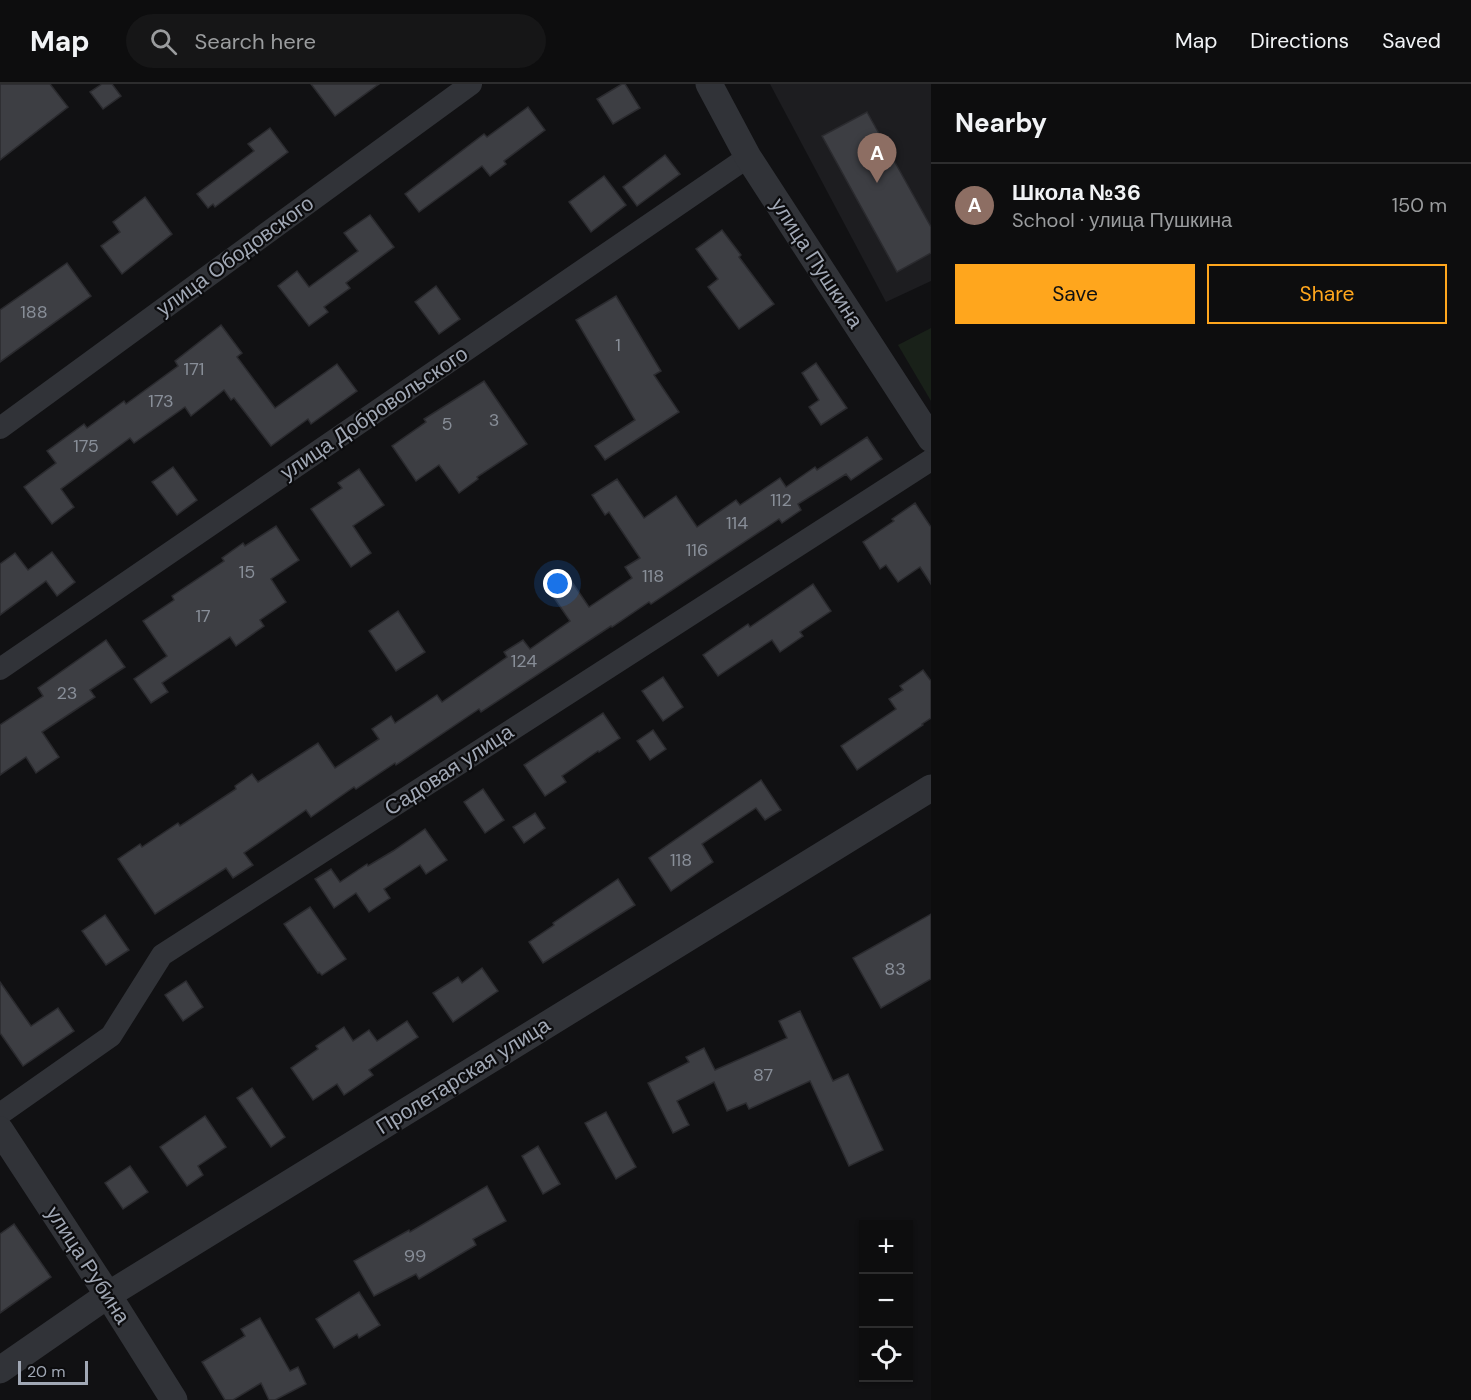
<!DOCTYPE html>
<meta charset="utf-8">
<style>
:root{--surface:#0d0d0e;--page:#161617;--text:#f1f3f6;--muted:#9a9c9e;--line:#2d2d2e;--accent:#ffa61d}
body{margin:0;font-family:"DM Sans",sans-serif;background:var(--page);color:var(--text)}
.controls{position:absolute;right:18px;bottom:18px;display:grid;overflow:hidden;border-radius:0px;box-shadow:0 2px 4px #0004}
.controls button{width:54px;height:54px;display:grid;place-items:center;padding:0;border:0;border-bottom:2px solid var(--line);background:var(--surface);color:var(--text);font:30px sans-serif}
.scale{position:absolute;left:18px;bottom:15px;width:70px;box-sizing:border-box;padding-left:6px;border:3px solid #a1a8b5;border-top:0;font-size:16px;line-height:21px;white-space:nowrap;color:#a1a8b5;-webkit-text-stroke:4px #0c0c0e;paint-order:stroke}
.you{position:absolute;left:558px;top:500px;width:21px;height:21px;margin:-15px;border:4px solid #fff;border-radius:50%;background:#1a73e8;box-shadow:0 0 0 9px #1a73e833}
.badge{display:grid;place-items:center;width:39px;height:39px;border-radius:50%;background:var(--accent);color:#fff;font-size:20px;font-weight:700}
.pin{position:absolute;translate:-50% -50px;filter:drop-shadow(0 2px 3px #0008)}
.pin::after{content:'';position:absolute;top:32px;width:21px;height:18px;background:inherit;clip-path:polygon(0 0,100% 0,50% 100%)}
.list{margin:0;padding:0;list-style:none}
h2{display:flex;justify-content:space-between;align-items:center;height:78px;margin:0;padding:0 24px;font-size:26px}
h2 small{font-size:20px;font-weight:400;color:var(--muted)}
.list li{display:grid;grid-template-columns:39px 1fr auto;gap:18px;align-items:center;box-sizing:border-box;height:84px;padding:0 24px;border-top:2px solid var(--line)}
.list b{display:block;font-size:22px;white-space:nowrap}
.list p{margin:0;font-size:20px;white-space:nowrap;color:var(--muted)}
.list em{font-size:20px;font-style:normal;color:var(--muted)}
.actions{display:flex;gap:12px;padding:18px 24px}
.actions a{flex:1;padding:14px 0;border:2px solid var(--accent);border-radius:0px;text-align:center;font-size:21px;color:var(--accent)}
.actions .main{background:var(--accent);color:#111}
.icon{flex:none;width:33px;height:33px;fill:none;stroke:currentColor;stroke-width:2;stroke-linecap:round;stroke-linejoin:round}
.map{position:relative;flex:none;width:931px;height:1316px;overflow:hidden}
header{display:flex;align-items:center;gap:36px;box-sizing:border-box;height:84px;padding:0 30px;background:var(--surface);border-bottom:2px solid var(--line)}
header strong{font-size:28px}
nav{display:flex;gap:33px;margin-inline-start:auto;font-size:21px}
.search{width:420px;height:54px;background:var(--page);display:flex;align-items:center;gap:15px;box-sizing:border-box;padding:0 21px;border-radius:33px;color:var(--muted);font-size:22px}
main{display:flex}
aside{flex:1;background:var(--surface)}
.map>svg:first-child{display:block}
</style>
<header>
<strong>Map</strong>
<div class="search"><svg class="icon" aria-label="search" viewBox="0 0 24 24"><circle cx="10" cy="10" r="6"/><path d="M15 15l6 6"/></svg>Search here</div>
<nav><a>Map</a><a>Directions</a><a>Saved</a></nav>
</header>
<main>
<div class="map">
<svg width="931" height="1316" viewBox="0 0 931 1316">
<rect width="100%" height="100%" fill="#111113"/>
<!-- built -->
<path fill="#1d1d20" d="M770,0H931V197L886,218Z"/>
<!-- green -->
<path fill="#192119" d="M931,244V317L898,261Z"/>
<!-- building -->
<g fill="#3d3e43" stroke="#2b2b2f" stroke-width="1.5">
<path d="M0,0H50L68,23L0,76Z"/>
<path d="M102,0H112L121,12L103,25L90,8Z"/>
<path d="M311,0H379L335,32Z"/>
<path d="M622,0H625L640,24L613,40L597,15Z"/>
<path d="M528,23L545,46L504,77L506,80L490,92L482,82L419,128L405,110L484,50L487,53Z"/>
<path d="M867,28L931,143V169L897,188L822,52Z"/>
<path d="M270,44L288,68L215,123L213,120L208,124L197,110L254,67L248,60Z"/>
<path d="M665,71L680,90L637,122L623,103Z"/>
<path d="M604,92L626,121L591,148L569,118Z"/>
<path d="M145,113L172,150L122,190L101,162L120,148L113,138Z"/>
<path d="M370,131L394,163L346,199L350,204L324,223L328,228L309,242L278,202L297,187L309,203L358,167L344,149Z"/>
<path d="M722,146L741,171L739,173L774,220L739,245L708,203L718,195L696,165Z"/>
<path d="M67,179L91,212L0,278V226Z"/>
<path d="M436,202L460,235L439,250L415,218Z"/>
<path d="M616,212L661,287L654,291L679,328L605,376L595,362L635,336L576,236Z"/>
<path d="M221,241L242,269L237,273L275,324L337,280L357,307L311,340L308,335L271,362L234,314L231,316L224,306L191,332L185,323L134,359L130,354L61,405L74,423L52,440L24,403L56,379L47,367L84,340L87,344L124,317L126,320L178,282L175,277Z"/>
<path d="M816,279L847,324L821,341L809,323L819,316L802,289Z"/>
<path d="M484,297L527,360L477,393L478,395L459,409L439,381L416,397L392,362L426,338L424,335Z"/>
<path d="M867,353L882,375L851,396L846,390L798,420L801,426L782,439L779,435L651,520L649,518L612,543L611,542L481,628L479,625L396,681L395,679L356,705L354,703L311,733L306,726L244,769L253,781L233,794L226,784L155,830L118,775L140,760L142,763L178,739L180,742L236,705L235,702L252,690L258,698L318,659L335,684L379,655L372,645L391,632L395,639L437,611L442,618L507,573L504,568L523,556L530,565L570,537L550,508L570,495L589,523L632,494L625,483L640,474L609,428L605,431L592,411L617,395L644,434L676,412L697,443L736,416L740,421L780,394L786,403L815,383L817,386Z"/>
<path d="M173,383L197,416L177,431L152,398Z"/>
<path d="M359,385L384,421L353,442L371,469L351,483L311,425L342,404L338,399Z"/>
<path d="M915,419L931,443V500L920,483L898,498L886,481L880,485L863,458L894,437L892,435Z"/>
<path d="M276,442L299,476L271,495L286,518L260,536L264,542L236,562L230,553L162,599L168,608L151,619L134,595L167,572L143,537L174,516L172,512L224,477L222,474L243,459L245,462Z"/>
<path d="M52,468L75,498L57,512L46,497L0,531V480L15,469L28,486Z"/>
<path d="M813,500L831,527L800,548L803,552L780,568L772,556L718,592L703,571L748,540L750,543Z"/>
<path d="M398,527L425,568L396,587L369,547Z"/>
<path d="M106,556L125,583L90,606L95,613L42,648L59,673L36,689L26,673L0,691V641L43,612L38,604Z"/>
<path d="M923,586L931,597V634L922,640L923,641L857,686L841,662L896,625L889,615L903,606L900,602Z"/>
<path d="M663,593L683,623L663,637L642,607Z"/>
<path d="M603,629L620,654L599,668L598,667L562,692L566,698L545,712L524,681Z"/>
<path d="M653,646L666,665L650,676L637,657Z"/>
<path d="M761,696L781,726L765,736L756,724L702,760L713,778L671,807L649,774Z"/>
<path d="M483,705L504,736L485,749L464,718Z"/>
<path d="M535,729L545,744L524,759L513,743Z"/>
<path d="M425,745L447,776L426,790L420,781L384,805L390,814L369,828L356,809L334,824L315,795L331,785L340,798L367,780L368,782L393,767Z"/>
<path d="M618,795L635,821L543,879L529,858L554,841L553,839Z"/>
<path d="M310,823L346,875L322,891L319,888L318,889L284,840Z"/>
<path d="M931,830V895L881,924L853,874Z"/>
<path d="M105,831L129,866L106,881L82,847Z"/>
<path d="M482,884L498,907L453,938L433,909L458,893L462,899Z"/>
<path d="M186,897L203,923L183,937L165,911Z"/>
<path d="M0,898L31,942L58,924L74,947L23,982L0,949Z"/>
<path d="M800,927L833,997L848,990L883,1066L849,1082L810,997L749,1025L746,1019L727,1027L714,998L677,1017L689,1041L673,1049L648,999L689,978L686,973L704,964L715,986L787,954L779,937Z"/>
<path d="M407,937L418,953L369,986L373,991L344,1011L337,1000L313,1016L291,984L318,965L316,962L344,943L353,957L369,946L377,957Z"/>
<path d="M252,1004L285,1053L271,1063L237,1014Z"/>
<path d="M606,1028L636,1083L616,1095L585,1039Z"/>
<path d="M205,1032L226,1063L198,1082L203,1091L187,1102L160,1063Z"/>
<path d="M538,1062L560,1100L543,1110L522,1072Z"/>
<path d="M130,1082L148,1108L123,1125L105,1099Z"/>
<path d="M487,1102L506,1137L473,1155L476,1161L419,1195L416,1190L374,1212L354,1177L409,1146L410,1148Z"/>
<path d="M14,1140L51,1193L0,1229V1150Z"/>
<path d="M359,1208L380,1241L359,1254L357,1250L334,1264L316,1235Z"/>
<path d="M260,1234L290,1287L298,1283L306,1300L275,1316H269L261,1299L233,1316H225L202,1278L245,1252L241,1245Z"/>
</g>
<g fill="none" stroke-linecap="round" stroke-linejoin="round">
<!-- minor -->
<g stroke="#313338" stroke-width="22">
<path d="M0,344L471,0"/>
<path d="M0,585L748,73"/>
<path d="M0,1030L111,952L162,871L931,376"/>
</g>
<!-- tertiary -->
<g stroke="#313338" stroke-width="27">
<path d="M709,0L748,73L931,355"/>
<path d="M0,1046L108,1211L174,1316"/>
<path d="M0,1286L108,1211L931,704"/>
</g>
</g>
<g text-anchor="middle" stroke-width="4.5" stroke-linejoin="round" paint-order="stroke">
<!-- number labels -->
<g font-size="18" fill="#888e98">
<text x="34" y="234">188</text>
<text x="618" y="267">1</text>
<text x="194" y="291">171</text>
<text x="161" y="323">173</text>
<text x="494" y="342">3</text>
<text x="447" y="346">5</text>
<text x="86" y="368">175</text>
<text x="781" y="422">112</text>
<text x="737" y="445">114</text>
<text x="697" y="472">116</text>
<text x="247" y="494">15</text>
<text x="653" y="498">118</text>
<text x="203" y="538">17</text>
<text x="524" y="583">124</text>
<text x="67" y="615">23</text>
<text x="681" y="782">118</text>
<text x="895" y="891">83</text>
<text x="763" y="997">87</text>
<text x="415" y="1178">99</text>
</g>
<!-- street labels -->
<g font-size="21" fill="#a1a8b5" stroke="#0c0c0e">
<text transform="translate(235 172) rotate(-36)" y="7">улица Ободовского</text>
<text transform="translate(817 179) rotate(57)" y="7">улица Пушкина</text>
<text transform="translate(374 329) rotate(-34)" y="7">улица Добровольского</text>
<text transform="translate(449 686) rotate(-33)" y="7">Садовая улица</text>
<text transform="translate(463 992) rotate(-32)" y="7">Пролетарская улица</text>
<text transform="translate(88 1181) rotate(57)" y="7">улица Рубина</text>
</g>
</g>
</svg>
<div class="controls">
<button>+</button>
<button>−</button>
<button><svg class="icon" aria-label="locate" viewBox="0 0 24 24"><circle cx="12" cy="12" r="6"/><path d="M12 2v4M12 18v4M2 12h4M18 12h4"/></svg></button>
</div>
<div class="scale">20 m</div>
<div class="you"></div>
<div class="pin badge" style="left:877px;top:99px;background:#8d6e63">A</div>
</div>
<aside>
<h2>Nearby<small></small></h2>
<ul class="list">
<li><span class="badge" style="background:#8d6e63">A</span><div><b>Школа №36</b><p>School · улица Пушкина</p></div><em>150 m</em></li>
</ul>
<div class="actions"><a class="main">Save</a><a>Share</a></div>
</aside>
</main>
